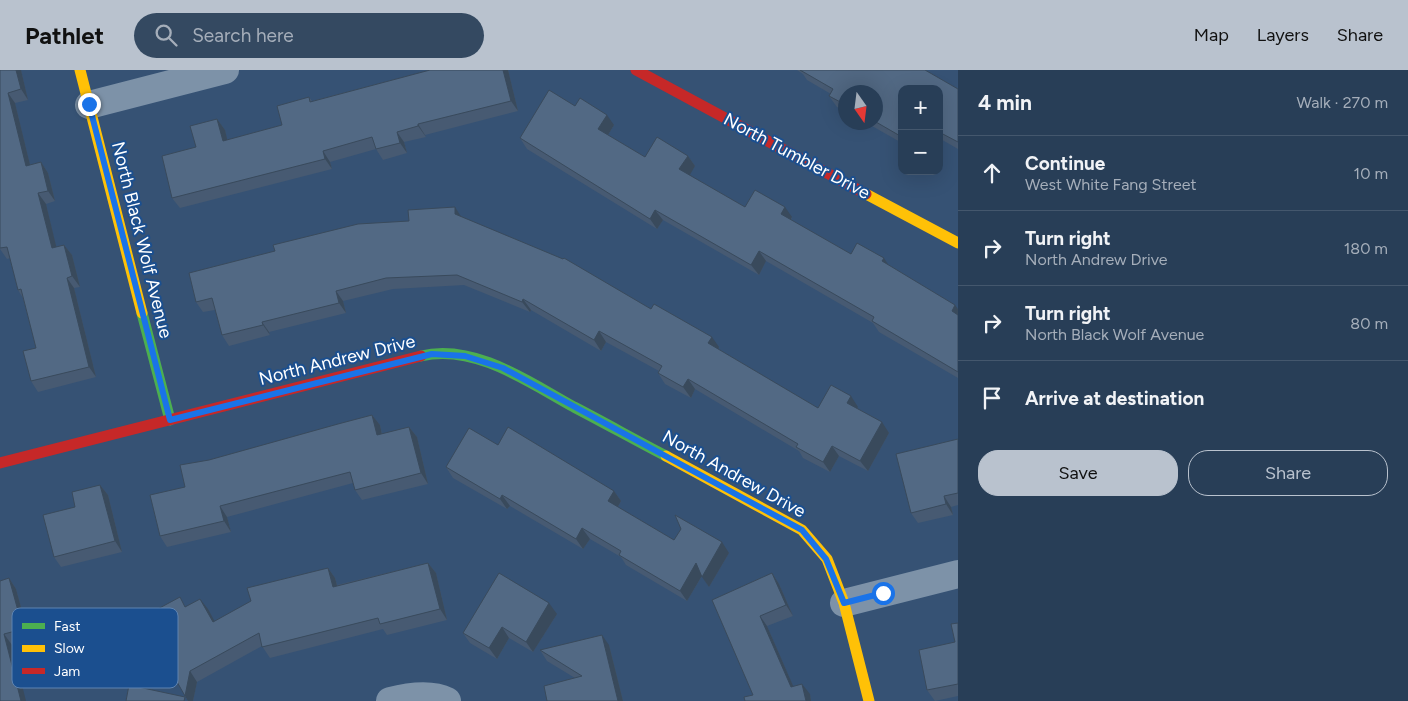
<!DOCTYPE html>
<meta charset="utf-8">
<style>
:root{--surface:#283e57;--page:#344961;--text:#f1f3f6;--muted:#a5aeba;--line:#44576d;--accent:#b9c2ce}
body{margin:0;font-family:Figtree,sans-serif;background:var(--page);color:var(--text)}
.controls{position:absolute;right:15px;top:15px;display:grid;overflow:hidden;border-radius:10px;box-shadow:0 5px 20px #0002}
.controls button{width:45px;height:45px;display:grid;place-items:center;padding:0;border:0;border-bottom:1px solid var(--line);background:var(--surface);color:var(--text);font:25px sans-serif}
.compass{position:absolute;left:838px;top:15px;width:45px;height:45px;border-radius:50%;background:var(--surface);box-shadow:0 5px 20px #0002;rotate:166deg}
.stop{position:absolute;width:15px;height:15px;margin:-11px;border:4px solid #1a73e8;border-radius:50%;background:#fff}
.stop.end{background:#1a73e8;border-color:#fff;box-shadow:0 1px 5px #0008}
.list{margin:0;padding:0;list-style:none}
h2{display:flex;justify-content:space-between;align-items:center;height:65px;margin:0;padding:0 20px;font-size:21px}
h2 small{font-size:16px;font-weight:400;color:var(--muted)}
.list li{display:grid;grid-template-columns:32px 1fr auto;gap:15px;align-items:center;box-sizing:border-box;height:75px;padding:0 20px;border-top:1px solid var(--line)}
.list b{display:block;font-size:19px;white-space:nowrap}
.list p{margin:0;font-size:16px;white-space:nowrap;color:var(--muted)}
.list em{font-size:16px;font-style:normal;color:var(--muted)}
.actions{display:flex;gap:10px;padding:15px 20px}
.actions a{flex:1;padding:11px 0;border:1px solid var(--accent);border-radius:20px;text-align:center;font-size:18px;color:var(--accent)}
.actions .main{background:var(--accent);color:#111}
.icon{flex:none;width:28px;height:28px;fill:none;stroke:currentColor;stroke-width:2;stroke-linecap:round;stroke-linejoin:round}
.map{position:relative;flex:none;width:958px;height:631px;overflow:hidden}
header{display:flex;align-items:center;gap:30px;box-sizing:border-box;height:70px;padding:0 25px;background:var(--accent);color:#111}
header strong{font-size:24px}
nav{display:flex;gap:28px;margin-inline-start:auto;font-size:18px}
.search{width:350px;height:45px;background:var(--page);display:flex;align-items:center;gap:12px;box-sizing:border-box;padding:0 18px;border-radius:28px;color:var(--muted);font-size:19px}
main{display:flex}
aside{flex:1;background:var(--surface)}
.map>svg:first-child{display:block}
</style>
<header>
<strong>Pathlet</strong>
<div class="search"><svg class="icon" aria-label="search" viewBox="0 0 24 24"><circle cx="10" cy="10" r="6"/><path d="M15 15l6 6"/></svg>Search here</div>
<nav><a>Map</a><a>Layers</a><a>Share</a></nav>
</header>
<main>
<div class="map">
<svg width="958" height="631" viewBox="0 0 958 631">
<rect width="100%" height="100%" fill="#365274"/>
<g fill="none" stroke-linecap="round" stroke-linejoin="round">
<!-- street -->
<g stroke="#7d92a8" stroke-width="28">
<path d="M89,35L225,0"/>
<path d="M844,533L958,504"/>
<path d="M390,631C406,627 431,623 447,631"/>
</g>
<!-- fast -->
<g stroke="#4caf50" stroke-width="11">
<path d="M142,243L170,350"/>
<path d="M421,286C475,273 530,313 574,337C605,353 635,370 666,386"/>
</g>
<!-- slow -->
<g stroke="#ffc107" stroke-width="11">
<path d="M80,0L142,243"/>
<path d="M866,124L958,173"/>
<path d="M666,386L802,460L827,489L844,533L869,631"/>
</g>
<!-- jam -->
<g stroke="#c62828" stroke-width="11">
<path d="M636,0L866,124"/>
<path d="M0,393L421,286"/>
</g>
</g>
<!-- wall -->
<g fill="#475a72">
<path d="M0,0H21L28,30L15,33L30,95L41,92L48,103L55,131L46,134L56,177L64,175L72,185L80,217L74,218L96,307L38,322L31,311L36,278L23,228L18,220L10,188L7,189L0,179Z"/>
<path d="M430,0H508L518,41L425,65L426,67L404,72L407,83L383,90L376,79L330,92L332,99L180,138L172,128L196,77L217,49L225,60L227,70L282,55L309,27L312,31Z"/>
<path d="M797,0H925L958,19V79L939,68V19H902V73L865,52H876L846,22V42L837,37L829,26L831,24L807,10L803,4Z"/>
<path d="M575,36L614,55L608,65L645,87L688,86L695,96L689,105L745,137L792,147L791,150L851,184L889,195L958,239V308L879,262L873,253L766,191L759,205L663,150L657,159L527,79L520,68Z"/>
<path d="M461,146L651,239L719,277L718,279L818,338L858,337L857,338L889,363L868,401L839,386L830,402L803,388L799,381L695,319L691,328L665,314L658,303L659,301L606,272L601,281L531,240L530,242L464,215L393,219L343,231L346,243L269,262L270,265L229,276L222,265L215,240L203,242L196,232L409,151Z"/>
<path d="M372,345L380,355L382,364L409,357L417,367L428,414L362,430L355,420L353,413L227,447L231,462L167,477L160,466L185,417L209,390Z"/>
<path d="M958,369V435L951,437L953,445L918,453L911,443Z"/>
<path d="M498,375L614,421L621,431L618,437L674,470L729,483L709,517L702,506L687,531L626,495L621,487L590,469L583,479L510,436L507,439L453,408L446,397Z"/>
<path d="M100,415L108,425L122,482L61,497L54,487L75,437Z"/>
<path d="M428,493L436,503L447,550L387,565L383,559L270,588L262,576L197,612L193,631H188L185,626L186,537L208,539L214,552L328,498L335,508L337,515Z"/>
<path d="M772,503L779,514L793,546L767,556L793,616L810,624L811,631H745L753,625L712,530Z"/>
<path d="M9,508L16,519L30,570L12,575L0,631V511Z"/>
<path d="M557,544L533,582L509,568L497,589L470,573L463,563Z"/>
<path d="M958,553V626L935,631L927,620L955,572Z"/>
<path d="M609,575L623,631L575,608L547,591L540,580Z"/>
</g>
<!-- shaded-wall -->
<g fill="#394a5c">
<path d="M16,0H21L28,30L21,19Z"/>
<path d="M503,0H508L518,41L511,31Z"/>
<path d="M8,23L15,33L33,107L26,96Z"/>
<path d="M607,45L614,55L605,70L598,59Z"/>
<path d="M217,49L225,60L230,81L223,71Z"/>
<path d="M418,54L425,65L426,67L418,56Z"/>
<path d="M397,62L404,72L407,83L400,73Z"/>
<path d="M323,81L330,92L332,99L325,89Z"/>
<path d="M688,86L695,96L687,110L679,99Z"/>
<path d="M41,92L48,103L55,131L48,121Z"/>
<path d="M38,123L46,134L59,188L52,178Z"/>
<path d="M455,137L462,148L455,144Z"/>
<path d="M785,137L792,147L788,154L781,144Z"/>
<path d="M655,140L663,150L657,159L650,149Z"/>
<path d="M64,175L72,185L80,217L72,206Z"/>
<path d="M759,181L766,191L759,205L751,195Z"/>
<path d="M884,188L891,199L882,191Z"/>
<path d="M67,208L74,218L96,307L89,297Z"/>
<path d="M336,221L343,231L346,243L339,233Z"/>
<path d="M523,229L531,240L530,242L522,232Z"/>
<path d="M955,235L958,239V250L952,241Z"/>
<path d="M262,252L269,262L270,265L263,255Z"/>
<path d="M599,261L606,272L601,281L594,270Z"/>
<path d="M712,267L719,277L716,284L708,273Z"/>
<path d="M688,309L695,319L691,328L683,317Z"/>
<path d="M851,326L858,337L854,343L847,333Z"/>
<path d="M372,345L380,355L384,375L377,365Z"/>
<path d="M882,352L889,363L868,401L860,391Z"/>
<path d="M409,357L417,367L428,414L421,403Z"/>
<path d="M832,376L839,386L830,402L823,392Z"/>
<path d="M100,415L108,425L122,482L115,471Z"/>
<path d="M614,421L621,431L615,442L608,431Z"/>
<path d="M502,425L510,436L507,439L500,429Z"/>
<path d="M944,426L951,437L953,445L946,434Z"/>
<path d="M220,436L227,447L231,462L224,451Z"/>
<path d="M582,458L590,469L583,479L576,469Z"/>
<path d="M722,472L729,483L709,517L702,507Z"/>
<path d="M428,493L436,503L447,550L440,539Z"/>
<path d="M696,493L703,504L687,531L680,521Z"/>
<path d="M328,498L335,508L340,527L333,517Z"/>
<path d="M772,503L779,514L793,546L786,535Z"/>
<path d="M9,508L16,519L30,570L23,559Z"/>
<path d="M200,529L208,539L221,563L213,552Z"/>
<path d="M549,533L557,544L533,582L526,572Z"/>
<path d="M760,546L767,556L798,627L791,617Z"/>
<path d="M502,557L509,568L497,589L489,578Z"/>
<path d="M4,564L12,575L26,631H21Z"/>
<path d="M602,565L609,575L623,631H618Z"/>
<path d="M190,601L197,612L193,631H188L185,626Z"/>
<path d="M802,614L810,624L811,631H806Z"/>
</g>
<!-- building -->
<g fill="#526984" stroke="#394a5c">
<path d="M0,0H16L21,19L8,23L26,96L41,92L48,121L38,123L52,178L64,175L72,206L67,208L89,297L31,311L23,281L36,278L21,219L18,220L7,177L0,178Z"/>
<path d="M430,0H503L511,31L418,54V56L397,62L400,73L376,79L372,67L323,81L325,89L172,128L162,86L196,77L190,56L217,49L223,71L282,55L277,36L309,27L310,32Z"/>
<path d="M800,0H925L958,19V72L939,62V19H902V67L876,52V22H846V35L829,26L833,19Z"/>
<path d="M549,20L575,36L580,28L607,45L598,59L645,87L657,67L688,86L679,99L745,137L755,120L785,137L781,144L851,184L857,173L884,188L882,191L955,235L952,241L958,245V302L872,251L874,247L759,181L751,195L655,140L650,149L520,68Z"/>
<path d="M455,137V144L563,189L564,188L651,239L654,234L712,267L708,273L818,338L831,315L851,326L847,333L882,352L860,391L832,376L823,392L796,377L798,374L688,309L683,317L658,303L662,296L599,261L594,270L523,229L522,232L457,205L386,208L336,221L339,233L262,252L263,255L222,265L212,228L196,232L189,203L275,181L273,175L358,154L409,151L408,140Z"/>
<path d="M372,345L377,365L409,357L421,403L355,420L350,402L220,436L224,451L160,466L150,425L185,417L180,395L209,390L338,354Z"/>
<path d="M508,357L614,421L608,431L674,470L681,459L675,445L722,472L702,507L696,493L680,521L619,485L621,481L582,458L576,469L502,425L500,429L446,397L469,358L498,375Z"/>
<path d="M958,369V423L944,426L946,434L911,443L896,384Z"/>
<path d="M100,415L115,471L54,487L43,445L75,437L72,422Z"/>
<path d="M428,493L440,539L380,554L378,548L262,577L259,563L190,601L185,626L141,548L180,527L185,537L200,529L213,552L251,531L247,518L328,498L333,517Z"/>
<path d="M499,503L549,533L526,572L502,557L489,578L463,563Z"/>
<path d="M772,503L786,535L760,546L791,617L802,614L806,631H745L744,627L753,625L712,530Z"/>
<path d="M9,508L23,559L4,564L21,631H0V511Z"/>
<path d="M958,553V614L927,620L919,580L955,572L951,554Z"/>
<path d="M602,565L618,631H547L544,616L582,606L540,580Z"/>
<path d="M129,615L185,627L184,631H126Z"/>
</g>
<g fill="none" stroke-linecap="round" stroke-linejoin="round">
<!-- route -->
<path stroke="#1a73e8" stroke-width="6" d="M89,34L170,350L432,284L465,286L503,298L802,460L826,489L844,533L883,523"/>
</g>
<g text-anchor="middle" stroke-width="4" stroke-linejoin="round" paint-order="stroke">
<!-- street labels -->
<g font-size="18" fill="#fff" stroke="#1b4f8f">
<text transform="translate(797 86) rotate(28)" y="6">North Tumbler Drive</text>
<text transform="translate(142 170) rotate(76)" y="6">North Black Wolf Avenue</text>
<text transform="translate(337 290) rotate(-14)" y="6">North Andrew Drive</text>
<text transform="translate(734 404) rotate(29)" y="6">North Andrew Drive</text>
</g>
</g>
<!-- legend -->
<rect x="12" y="538" width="166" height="80" rx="8" fill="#1b4f8f" stroke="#5f84b1" stroke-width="1"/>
<rect x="22" y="553" width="23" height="6" fill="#4caf50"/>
<rect x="22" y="575" width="23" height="7" fill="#ffc107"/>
<rect x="22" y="598" width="23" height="6" fill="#c62828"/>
<g font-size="14" fill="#fff">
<text x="54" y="561">Fast</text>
<text x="54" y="583">Slow</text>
<text x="54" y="606">Jam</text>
</g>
</svg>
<div class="controls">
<button>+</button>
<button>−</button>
</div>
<svg class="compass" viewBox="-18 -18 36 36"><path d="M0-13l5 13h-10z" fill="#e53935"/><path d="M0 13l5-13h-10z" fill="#a5aeba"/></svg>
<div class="stop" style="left:883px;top:523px"></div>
<div class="stop end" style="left:89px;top:34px"></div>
</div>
<aside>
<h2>4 min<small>Walk · 270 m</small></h2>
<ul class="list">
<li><svg class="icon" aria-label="ahead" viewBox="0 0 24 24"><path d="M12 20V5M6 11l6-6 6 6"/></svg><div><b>Continue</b><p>West White Fang Street</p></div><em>10 m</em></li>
<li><svg class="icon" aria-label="right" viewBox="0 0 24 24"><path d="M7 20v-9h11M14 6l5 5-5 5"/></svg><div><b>Turn right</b><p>North Andrew Drive</p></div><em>180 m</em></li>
<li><svg class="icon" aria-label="right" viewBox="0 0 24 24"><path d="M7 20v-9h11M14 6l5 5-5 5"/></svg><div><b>Turn right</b><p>North Black Wolf Avenue</p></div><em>80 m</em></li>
<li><svg class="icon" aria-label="arrive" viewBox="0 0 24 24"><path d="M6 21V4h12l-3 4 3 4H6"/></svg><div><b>Arrive at destination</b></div></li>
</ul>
<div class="actions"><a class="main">Save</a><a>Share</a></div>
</aside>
</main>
